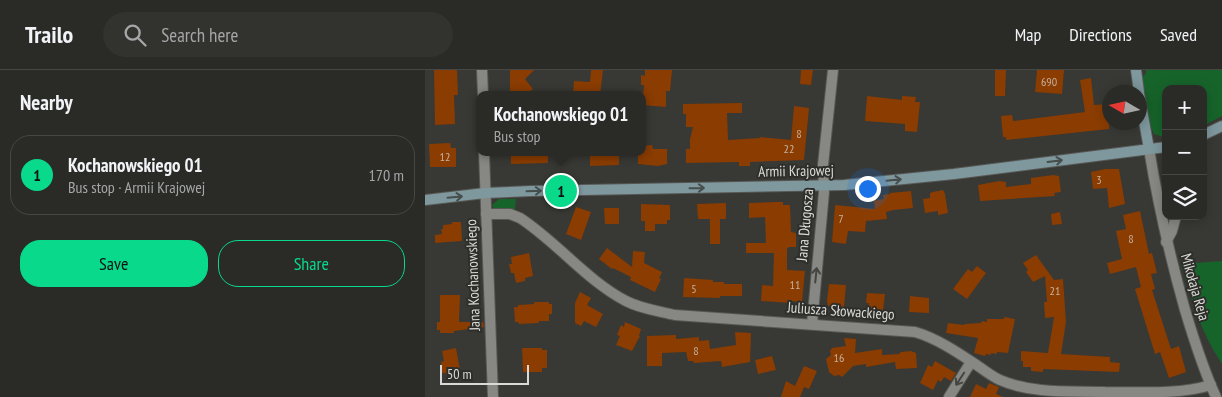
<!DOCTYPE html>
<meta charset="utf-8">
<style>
:root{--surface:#2a2a27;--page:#32322f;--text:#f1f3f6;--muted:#a5a7a7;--line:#464644;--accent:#08d98b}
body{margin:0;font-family:"PT Sans Narrow",sans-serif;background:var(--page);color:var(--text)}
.controls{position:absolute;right:15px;top:15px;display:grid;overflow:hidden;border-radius:10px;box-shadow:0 2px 12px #0003}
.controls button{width:45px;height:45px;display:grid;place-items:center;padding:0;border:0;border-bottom:1px solid var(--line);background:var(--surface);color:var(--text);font:25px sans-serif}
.compass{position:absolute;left:677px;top:15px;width:45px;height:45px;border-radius:50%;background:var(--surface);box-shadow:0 2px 12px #0003;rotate:279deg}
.scale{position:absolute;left:15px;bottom:12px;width:89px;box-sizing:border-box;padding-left:5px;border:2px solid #dadad8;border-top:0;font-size:14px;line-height:18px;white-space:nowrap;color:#dadad8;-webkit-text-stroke:4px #2e2e2a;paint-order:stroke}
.you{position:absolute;left:442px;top:118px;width:18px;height:18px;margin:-12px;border:4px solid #fff;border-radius:50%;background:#1a73e8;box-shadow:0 0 0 8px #1a73e833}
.badge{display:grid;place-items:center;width:32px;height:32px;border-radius:50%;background:var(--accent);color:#111;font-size:16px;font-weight:700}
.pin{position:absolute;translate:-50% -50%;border:2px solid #fff;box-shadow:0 1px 5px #0006}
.popup{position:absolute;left:51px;top:21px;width:170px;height:65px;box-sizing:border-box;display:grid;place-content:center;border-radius:10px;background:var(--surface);filter:drop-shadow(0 1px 4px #0005);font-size:16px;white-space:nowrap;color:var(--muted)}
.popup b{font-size:19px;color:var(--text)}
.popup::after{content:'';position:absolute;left:50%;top:100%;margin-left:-10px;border:10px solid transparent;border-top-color:var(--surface)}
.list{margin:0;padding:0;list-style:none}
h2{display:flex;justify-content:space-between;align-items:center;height:65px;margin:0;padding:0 20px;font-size:21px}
h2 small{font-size:16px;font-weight:400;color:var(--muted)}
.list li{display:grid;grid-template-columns:32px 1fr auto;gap:15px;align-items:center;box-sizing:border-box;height:80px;margin:0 10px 10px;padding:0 10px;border:1px solid var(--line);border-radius:20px}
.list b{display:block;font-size:19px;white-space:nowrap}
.list p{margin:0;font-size:16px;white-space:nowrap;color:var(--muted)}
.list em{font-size:16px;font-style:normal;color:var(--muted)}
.actions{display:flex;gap:10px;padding:15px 20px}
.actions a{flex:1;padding:11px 0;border:1px solid var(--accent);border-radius:20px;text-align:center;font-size:18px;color:var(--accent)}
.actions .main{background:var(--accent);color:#111}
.icon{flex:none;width:28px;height:28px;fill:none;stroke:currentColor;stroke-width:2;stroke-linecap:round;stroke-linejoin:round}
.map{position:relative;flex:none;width:797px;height:327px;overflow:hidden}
header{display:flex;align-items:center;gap:30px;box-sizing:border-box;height:70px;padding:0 25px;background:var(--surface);border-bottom:1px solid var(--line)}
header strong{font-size:24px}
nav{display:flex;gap:28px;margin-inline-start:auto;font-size:18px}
.search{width:350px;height:45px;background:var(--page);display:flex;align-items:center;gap:12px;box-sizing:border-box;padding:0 18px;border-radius:28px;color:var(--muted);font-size:19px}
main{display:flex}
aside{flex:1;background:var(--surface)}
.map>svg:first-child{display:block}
</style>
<header>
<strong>Trailo</strong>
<div class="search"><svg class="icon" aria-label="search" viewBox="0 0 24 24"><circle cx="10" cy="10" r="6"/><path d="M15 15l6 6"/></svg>Search here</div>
<nav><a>Map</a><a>Directions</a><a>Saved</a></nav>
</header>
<main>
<aside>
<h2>Nearby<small></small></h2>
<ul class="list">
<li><span class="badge">1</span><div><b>Kochanowskiego 01</b><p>Bus stop · Armii Krajowej</p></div><em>170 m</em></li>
</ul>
<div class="actions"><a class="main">Save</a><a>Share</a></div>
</aside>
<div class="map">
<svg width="797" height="327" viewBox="0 0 797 327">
<rect width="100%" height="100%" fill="#383834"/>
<!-- green -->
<g fill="#17642b">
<path d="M721,0H797V46L778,56V19H741V68L729,64L725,55L717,8L721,3Z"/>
<path d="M74,129H91L90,139H69L67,135Z"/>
<path d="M797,191V294C776,263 766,229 756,194Z"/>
</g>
<!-- building -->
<g fill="#8a3c01">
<path d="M9,0H32L33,25H29L30,54L10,55Z"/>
<path d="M85,0H109L100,9L108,19L99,25H85Z"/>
<path d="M166,0H178L175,25H148L149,11L165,12Z"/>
<path d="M220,0H247L245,21H241V37L217,35L219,15H216V5L220,6Z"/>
<path d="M376,0H388L386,15L375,14Z"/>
<path d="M570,0H581L580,26H570Z"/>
<path d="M612,0H639L637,24L610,22Z"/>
<path d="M666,8L669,35L684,34V59L581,70V67H578L576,46L587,45L588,51L660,42L655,10Z"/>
<path d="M442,26L477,30V26L491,27L490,32H495L492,62L480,61V54L440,51Z"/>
<path d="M317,33V43H302L303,70L335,68V67L366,70L369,36L384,38L379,90L325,92V96H314V92L261,93V79H265V69L268,57H261V44H258V34Z"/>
<path d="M25,73L26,78H31V97H5L4,74Z"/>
<path d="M227,75L228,79H242V94L233,96L213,94V82H217V76Z"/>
<path d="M86,82H123V93L86,94Z"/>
<path d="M165,82H194V95L165,96Z"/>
<path d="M680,99H694L700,134L684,138L682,118L668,119L666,102Z"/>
<path d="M628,105L634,106L636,122L629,123L630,126L555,131L553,115L574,111L581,112V117L606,114V108Z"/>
<path d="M518,120L520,124L523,143L513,145V141L500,143L498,129L505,128V123L508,122Z"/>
<path d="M486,121L488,138L468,140L461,142L462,149L441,151L440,162L423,161L421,174L407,172L410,135L450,139L449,131L459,129L458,125L465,124V123Z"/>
<path d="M351,132H358V135H365L366,162L371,163V177H364L362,179V200L380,201L377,232L366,231V233L336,231L337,215L348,216L349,183H321V173H341L340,147L324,148V133Z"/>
<path d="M301,133V149H295V174H285V149H273L272,134Z"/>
<path d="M216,134L245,135V150H242V154H230V161H220V151H216Z"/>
<path d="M151,137L166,142L156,170L141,164Z"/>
<path d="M179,138H194V154H180Z"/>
<path d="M715,141L724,184L727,183L732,203L726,204L730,219L727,220L746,279L754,276L761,302L744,308L735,282L730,284L710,219L716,217L711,197L685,204L682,193L697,189L691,161L701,159L698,145Z"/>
<path d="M635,142L637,154L627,155L626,144Z"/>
<path d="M27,152H36L37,171L10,173V165L17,164L16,159H18V155L27,154Z"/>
<path d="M182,178L207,197L208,181L220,182L219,193L237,202L234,208L236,209L230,222L205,210L206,207L188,198L187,199L174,189Z"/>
<path d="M104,183L108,206L100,208V211L91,213L89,203H86L84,194H87L86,187Z"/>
<path d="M611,185L629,210L638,209L641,252L636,284L685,287V292L695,293L694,302L618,299V302L606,301V297H598V291H596V281L623,283L629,247L620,248L619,232H622L620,206L608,212L601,202L603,200L598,193Z"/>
<path d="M552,196L561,203L542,229L528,219L543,199L547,202Z"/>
<path d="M259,208L288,210V212H299V214H317V226H295V228L258,227Z"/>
<path d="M404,214L421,215L419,237L403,236L402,231Z"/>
<path d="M155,222L166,228L162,235L178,244L171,257L159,251L156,256L150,253V233Z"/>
<path d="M442,223L460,224L458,240L443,239L444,233H441Z"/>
<path d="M15,225H35L34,252H58L59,257L29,261V263H15V260H12V252H15Z"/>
<path d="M485,226L504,228V243L484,242Z"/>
<path d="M109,232H124V234H127V244H124V251H114V253L94,254L93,252H90L89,237H93V235L109,234Z"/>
<path d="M579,247L590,249L583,283L572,282V284L566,283V285L561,284L560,286L549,283L553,268L521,263L523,253L539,255L540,254L556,253L557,251L562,252V249H579Z"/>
<path d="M200,252L216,259L214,266H215L207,281L191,275L195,266L192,265L196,255L199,257Z"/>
<path d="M310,262L326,263L325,292L297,297L296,291L269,293L268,291H263L261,282L237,283V296H222V266L251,265V269L274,267V271L284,270L285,279L311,275Z"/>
<path d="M419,268L431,269L430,283L457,279V285L474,284L476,282L486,281L491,283L492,298L471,299L470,292L441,297V294L428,296L417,307L414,305L409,306L404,302L401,289L406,285L405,281L407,278L421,276Z"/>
<path d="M31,278L36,306L31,307V309L22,311L21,303H17L16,292L19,291L17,281Z"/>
<path d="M97,278H117V280H122V298H117V302H98Z"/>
<path d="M347,286L351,300L333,304L330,290Z"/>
<path d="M510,291L531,303L526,311L519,307L516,312L513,310L508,320L495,313L503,295L507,297Z"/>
<path d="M379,296L392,301L384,319L379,317L375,327H356L361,311L370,316Z"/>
<path d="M564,313L574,317L571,324L578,327H545L551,314L561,319Z"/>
</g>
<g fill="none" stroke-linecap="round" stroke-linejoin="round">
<!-- street casing -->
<g stroke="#575754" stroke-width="12">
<g id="street">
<path d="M57,0L58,25"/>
<path d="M724,79C733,134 745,187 760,240C769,270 778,299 791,327"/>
<path d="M59,82L68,327"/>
<path d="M61,144H85L95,148C132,172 161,210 201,231C216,239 234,241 250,245L490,262C511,268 532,282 550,294C558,299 566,306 575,310C607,324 646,321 680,322C715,322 753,325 786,315"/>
<path d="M741,172L747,161L751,146"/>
<path d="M387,254L399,122L398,95L408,0"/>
<path d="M524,327L546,292"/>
</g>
</g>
<!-- secondary casing -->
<g stroke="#575754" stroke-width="12">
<g id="secondary">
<path d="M711,0L714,22"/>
<path d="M714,23L724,79"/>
<path d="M778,65L797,56"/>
<path d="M0,130L60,123L106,121L419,115L529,104L741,77"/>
</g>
</g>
<!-- street -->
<use href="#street" stroke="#878783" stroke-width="10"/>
<!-- secondary -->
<use href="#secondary" stroke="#7e989e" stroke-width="10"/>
</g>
<!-- one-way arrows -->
<defs><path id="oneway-shaft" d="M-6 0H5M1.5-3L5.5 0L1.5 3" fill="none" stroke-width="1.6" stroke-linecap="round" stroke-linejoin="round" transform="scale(1.25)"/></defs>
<g stroke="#464e4d">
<use href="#oneway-shaft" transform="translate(630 91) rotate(-7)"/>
<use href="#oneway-shaft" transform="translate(469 110) rotate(-6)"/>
<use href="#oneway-shaft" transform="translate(272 118) rotate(-1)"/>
<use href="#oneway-shaft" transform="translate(109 121) rotate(-2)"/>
<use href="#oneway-shaft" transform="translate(30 127) rotate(-5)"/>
</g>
<g stroke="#444440">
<use href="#oneway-shaft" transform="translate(391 205) rotate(-84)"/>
<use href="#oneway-shaft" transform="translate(535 309) rotate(123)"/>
</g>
<g text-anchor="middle" stroke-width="4" stroke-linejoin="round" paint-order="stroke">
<!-- number labels -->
<g font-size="12" fill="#c6b2a2">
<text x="624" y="16">690</text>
<text x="374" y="68">8</text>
<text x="364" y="83">22</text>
<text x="20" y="91">12</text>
<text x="674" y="114">3</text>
<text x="416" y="153">7</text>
<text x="706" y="173">8</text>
<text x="370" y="219">11</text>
<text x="269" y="223">5</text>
<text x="630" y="225">21</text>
<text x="271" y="285">8</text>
<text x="414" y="292">16</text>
</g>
<!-- street labels -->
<g font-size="15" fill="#dadad8" stroke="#2e2e2a">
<text transform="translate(371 101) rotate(-1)" y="5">Armii Krajowej</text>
<text transform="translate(380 155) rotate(-85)" y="5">Jana Długosza</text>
<text transform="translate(48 205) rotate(-92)" y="5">Jana Kochanowskiego</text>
<text transform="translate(770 217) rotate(74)" y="5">Mikołaja Reja</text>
<text transform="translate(416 241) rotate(4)" y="5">Juliusza Słowackiego</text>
</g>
</g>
</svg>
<div class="controls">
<button>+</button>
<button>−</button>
<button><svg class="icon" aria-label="layers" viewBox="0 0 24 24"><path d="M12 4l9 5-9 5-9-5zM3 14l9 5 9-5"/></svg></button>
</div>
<svg class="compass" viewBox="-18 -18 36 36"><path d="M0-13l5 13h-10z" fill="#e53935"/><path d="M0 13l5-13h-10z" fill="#a5a7a7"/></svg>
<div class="scale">50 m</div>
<div class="you"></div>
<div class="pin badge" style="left:136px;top:121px">1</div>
<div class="popup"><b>Kochanowskiego 01</b>Bus stop</div>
</div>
</main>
